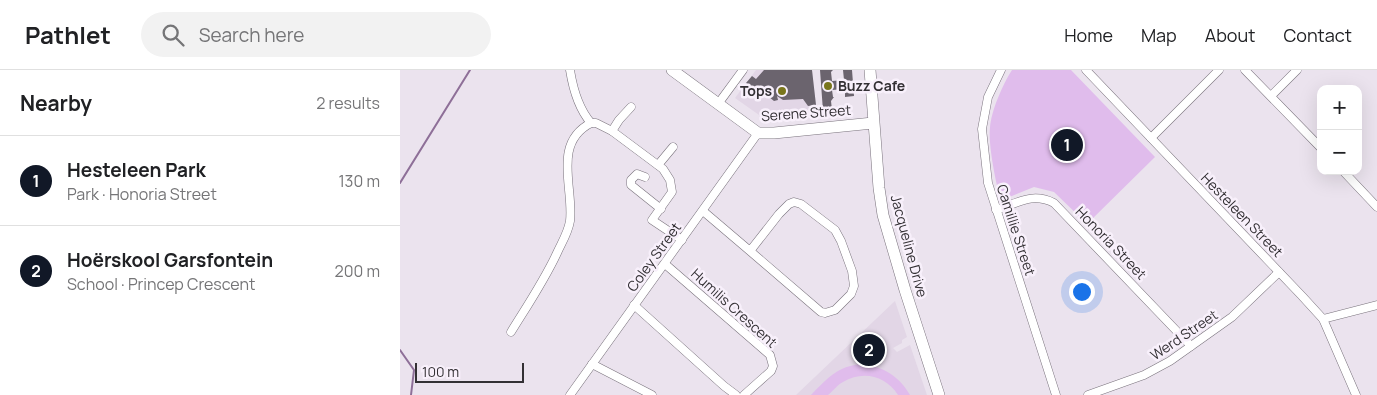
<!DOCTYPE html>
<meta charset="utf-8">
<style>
:root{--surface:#fff;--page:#f2f2f2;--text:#202124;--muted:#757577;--line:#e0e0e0;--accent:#111827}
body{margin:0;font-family:Manrope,sans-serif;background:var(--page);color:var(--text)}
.controls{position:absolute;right:15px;top:15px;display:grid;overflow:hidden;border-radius:10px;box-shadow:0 5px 20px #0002}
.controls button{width:45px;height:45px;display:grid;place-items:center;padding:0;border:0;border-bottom:1px solid var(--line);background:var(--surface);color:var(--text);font:25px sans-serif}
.scale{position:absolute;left:15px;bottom:12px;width:109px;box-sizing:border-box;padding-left:5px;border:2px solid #333034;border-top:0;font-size:14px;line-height:18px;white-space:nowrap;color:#333034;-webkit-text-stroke:4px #f8f0fb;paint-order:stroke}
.you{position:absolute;left:681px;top:221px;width:18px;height:18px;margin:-12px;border:4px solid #fff;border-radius:50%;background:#1a73e8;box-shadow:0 0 0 8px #1a73e833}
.badge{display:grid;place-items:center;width:32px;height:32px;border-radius:50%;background:var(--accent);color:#fff;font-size:16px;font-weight:700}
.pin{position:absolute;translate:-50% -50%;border:2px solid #fff;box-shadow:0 1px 5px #0006}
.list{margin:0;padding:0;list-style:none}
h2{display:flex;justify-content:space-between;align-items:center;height:65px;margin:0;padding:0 20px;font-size:21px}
h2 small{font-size:16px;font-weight:400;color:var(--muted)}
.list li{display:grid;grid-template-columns:32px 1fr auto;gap:15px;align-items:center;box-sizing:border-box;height:90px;padding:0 20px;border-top:1px solid var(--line)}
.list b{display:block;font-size:19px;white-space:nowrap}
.list p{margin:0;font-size:16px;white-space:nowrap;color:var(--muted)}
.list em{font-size:16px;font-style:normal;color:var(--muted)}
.icon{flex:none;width:28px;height:28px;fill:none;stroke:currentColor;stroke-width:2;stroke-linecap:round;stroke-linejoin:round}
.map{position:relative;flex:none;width:977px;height:325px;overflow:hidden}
header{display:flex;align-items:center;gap:30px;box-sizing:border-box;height:70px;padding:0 25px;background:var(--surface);border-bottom:1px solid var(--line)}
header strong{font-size:24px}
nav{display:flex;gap:28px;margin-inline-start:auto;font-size:18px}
.search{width:350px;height:45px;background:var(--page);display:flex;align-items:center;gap:12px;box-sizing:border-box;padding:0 18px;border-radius:28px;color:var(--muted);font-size:19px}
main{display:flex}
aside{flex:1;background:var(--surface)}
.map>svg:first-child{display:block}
</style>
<header>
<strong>Pathlet</strong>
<div class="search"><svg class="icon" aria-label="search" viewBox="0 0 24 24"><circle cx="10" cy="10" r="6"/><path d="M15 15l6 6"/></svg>Search here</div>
<nav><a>Home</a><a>Map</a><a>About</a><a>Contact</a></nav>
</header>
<main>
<aside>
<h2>Nearby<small>2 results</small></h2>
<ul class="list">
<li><span class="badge">1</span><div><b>Hesteleen Park</b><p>Park · Honoria Street</p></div><em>130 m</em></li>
<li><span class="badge">2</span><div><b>Hoërskool Garsfontein</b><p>School · Princep Crescent</p></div><em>200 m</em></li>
</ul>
</aside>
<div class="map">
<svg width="977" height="325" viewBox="0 0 977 325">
<rect width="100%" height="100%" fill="#ebe3ee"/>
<!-- built -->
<g fill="#e2d6e6">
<path d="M356,0H412L417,46L408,47V49L400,50L399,48L369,52L335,28Z"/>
<path d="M495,231L507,267L502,270V273L493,278L497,282L510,275L527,325H396Z"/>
</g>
<!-- green -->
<g fill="#e0bcec">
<path d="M612,0H671L755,87L687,154L654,122L634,117L607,128L599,123C595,109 588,72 590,58C591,41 603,14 612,0Z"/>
<path d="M462,294C484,297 499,306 510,325H498C486,306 463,300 443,312C437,315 433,321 428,325H411C428,308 437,296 462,294Z"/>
</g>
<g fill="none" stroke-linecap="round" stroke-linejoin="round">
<!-- stream -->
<g stroke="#8e6f98" stroke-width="2">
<path d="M0,113L70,0"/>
<path d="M0,280L14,300L11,325"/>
</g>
</g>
<!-- building -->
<g fill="#6b646e">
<path d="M364,0H412L416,35L408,36L403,29L383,30L377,26L378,30L374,31L369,27L368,23L373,22L369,19L356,20L346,13L352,6L356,9Z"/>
<path d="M420,0H433L431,2L432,11L444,10L443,0H452L454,26L445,27V19L432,20L433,27H434L431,31L432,40L423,41Z"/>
</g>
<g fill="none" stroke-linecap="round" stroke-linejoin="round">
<!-- street casing -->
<g stroke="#79727c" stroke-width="9">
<g id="street">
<path d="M170,0C173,19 178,38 191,53"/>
<path d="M601,0L588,27L582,59L588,113L656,325"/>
<path d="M686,0L902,226L923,249L956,325"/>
<path d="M845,0L921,78"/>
<path d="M871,26L897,0"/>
<path d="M318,34L343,0"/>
<path d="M231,37L219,50L212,61L263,99L270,110L272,122L252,150L282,170"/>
<path d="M751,68L819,0"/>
<path d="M258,95L273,77"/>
<path d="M943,101L977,137"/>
<path d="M245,107L237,104L231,110V115L261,139"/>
<path d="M596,140C618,133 632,122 654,133L791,276"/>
<path d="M303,141L350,181L379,144L389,134L394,132L401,134L435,160L441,171L452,201L454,216L451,224L435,240L425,243L421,242L350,181"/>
<path d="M265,194L370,285L373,296L371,301L344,325"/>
<path d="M234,235L324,316L336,325"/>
<path d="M923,249L977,235"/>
<path d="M111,262C127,236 144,211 157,183C162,172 168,163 170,151C174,118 152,73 191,53H196L212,61"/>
<path d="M192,294L252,325"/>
<path d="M170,325L358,63"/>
<path d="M688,325L744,305L770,291L832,247L879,202"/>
</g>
</g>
<!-- secondary casing -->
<g stroke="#79727c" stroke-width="12">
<g id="secondary">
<path d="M272,0L358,63H374L473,53"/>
<path d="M470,0L479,118L483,145L505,220L539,325"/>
</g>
</g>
<!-- street -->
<use href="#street" stroke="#fff" stroke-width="8"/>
<!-- secondary -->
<use href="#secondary" stroke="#fff" stroke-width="11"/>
</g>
<!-- markers -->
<g fill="#79761c" stroke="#f8f0fb" stroke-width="2">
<circle cx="428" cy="16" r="5"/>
<circle cx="382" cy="21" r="5"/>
</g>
<g text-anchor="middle" stroke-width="5" stroke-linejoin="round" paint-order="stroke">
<!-- poi labels -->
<g font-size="14" font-weight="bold" fill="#333034" stroke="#f8f0fb" text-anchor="start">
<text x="438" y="21">Buzz Cafe</text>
<text x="372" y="26" text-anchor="end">Tops</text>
</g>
<!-- street labels -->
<g font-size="14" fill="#333034" stroke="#f8f0fb">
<text transform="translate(406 43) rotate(-4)" y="5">Serene Street</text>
<text transform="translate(842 145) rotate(46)" y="5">Hesteleen Street</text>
<text transform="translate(616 160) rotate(72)" y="5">Camillie Street</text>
<text transform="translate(711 173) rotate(46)" y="5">Honoria Street</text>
<text transform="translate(509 176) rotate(75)" y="5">Jacqueline Drive</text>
<text transform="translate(254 187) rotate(-54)" y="5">Coley Street</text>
<text transform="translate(334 238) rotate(42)" y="5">Humilis Crescent</text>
<text transform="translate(784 265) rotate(-34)" y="5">Werd Street</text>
</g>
</g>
</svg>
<div class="controls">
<button>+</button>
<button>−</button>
</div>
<div class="scale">100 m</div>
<div class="you"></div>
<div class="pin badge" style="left:667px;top:75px">1</div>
<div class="pin badge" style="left:469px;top:280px">2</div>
</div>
</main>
